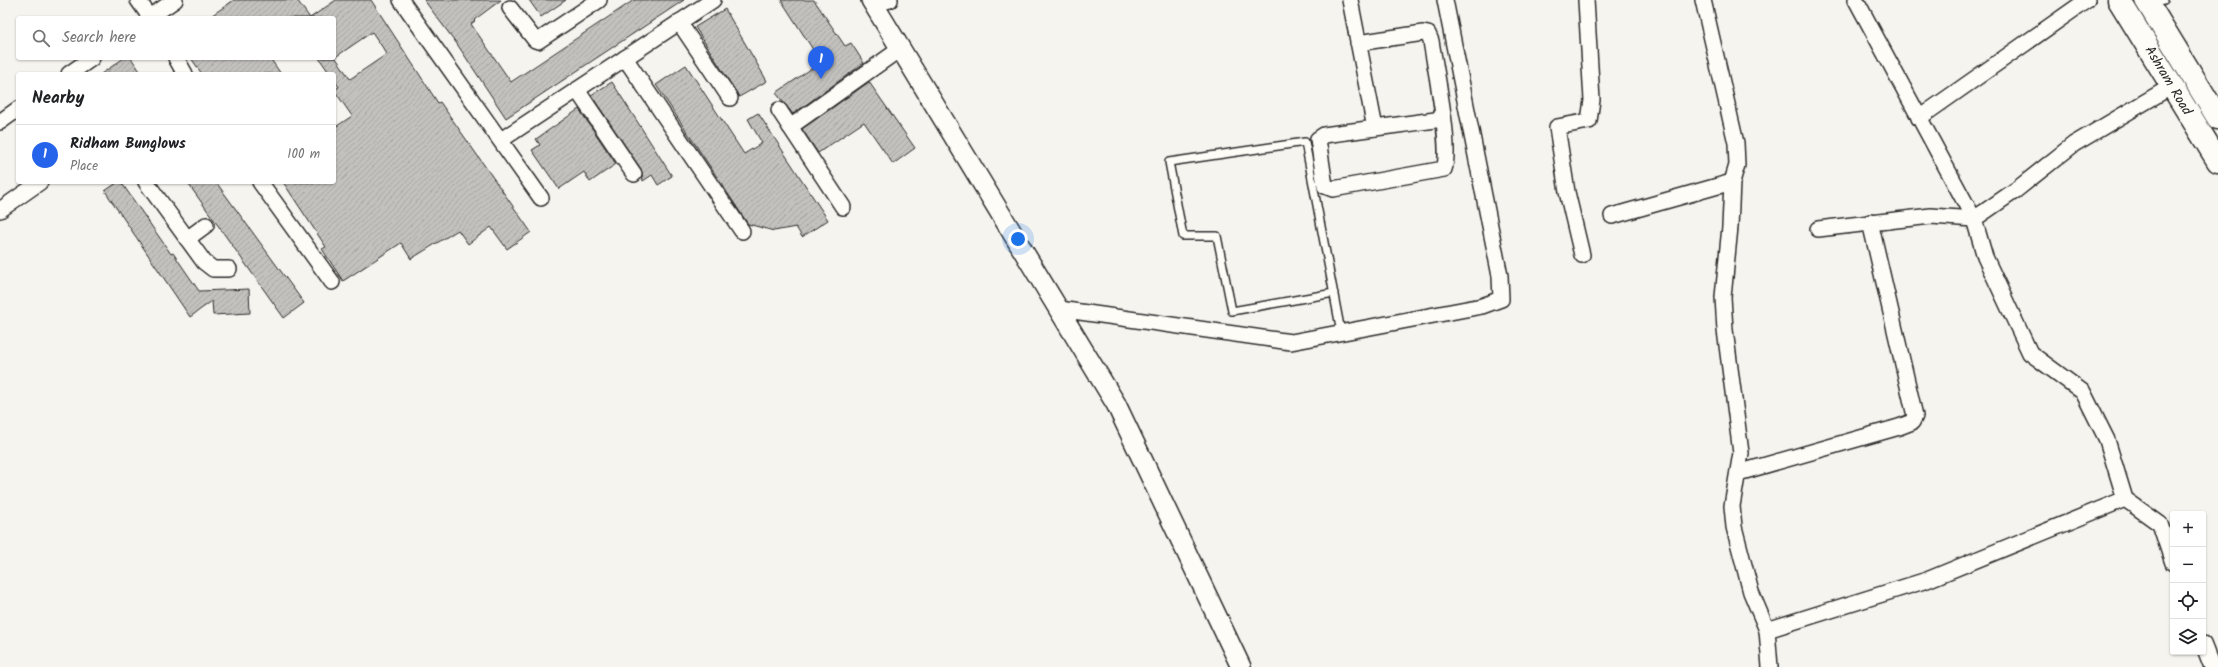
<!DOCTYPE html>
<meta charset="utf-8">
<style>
:root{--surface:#fff;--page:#f6f6f6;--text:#202124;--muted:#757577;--line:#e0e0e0;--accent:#2563eb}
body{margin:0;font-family:Kalam,sans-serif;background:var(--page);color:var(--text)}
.controls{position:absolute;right:12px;bottom:12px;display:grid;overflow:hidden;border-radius:4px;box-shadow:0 1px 3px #0004}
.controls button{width:36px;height:36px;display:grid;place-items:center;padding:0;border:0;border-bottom:1px solid var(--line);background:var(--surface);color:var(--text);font:20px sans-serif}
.you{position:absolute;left:1018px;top:239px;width:14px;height:14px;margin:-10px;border:3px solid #fff;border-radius:50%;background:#1a73e8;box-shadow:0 0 0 6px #1a73e833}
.badge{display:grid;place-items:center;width:26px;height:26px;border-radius:50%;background:var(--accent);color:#fff;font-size:13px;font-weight:700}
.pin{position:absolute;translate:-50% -33px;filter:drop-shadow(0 1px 2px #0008)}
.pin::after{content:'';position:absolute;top:21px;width:14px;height:12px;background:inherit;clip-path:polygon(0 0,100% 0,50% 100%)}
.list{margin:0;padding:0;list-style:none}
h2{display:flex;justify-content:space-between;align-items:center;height:52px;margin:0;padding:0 16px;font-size:17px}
h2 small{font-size:13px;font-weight:400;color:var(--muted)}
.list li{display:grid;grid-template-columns:26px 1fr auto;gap:12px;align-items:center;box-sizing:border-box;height:60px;padding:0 16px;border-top:1px solid var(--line)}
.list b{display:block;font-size:15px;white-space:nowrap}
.list p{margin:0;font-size:13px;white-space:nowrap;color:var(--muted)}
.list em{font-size:13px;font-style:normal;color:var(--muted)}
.icon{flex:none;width:22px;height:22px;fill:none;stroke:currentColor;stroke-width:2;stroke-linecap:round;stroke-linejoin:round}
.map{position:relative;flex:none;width:2218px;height:667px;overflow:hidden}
.search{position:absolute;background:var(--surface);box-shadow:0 1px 3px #0004;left:16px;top:16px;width:320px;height:44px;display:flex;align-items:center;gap:10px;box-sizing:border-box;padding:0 14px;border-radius:4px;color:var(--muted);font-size:15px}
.panel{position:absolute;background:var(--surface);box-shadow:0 1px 3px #0004;left:16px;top:72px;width:320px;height:112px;border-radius:4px}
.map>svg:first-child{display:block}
</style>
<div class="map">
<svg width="2218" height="667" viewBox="0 0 2218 667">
<defs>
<pattern id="building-hatch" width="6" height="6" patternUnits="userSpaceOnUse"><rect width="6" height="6" fill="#c2c1be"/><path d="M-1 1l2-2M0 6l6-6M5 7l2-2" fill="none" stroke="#a7a6a3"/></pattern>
</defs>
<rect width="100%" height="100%" fill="#f5f4ef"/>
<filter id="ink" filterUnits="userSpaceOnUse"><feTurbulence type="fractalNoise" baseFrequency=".025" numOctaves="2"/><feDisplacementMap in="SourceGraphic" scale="8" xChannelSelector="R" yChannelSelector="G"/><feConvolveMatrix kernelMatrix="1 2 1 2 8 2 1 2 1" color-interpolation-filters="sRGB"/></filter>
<g filter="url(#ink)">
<!-- building -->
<g fill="url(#building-hatch)" stroke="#2b2b2b">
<path d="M234,0H297L310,18L336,0H371L438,103L440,102L531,232L507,249L491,227L468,244L458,230L411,259L401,243L343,281L322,249L326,247L283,182H334V128L352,116L334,90L339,87L334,80V74H330L319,58H336L350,79L387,54L372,32L334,58V18H208Z"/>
<path d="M424,0H501L474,20L475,21L471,24L511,82L634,0H684L506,118L457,44Z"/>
<path d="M529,0H566L541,17Z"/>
<path d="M781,0H814L845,46L851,43L864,63L793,114L776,93L821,62Z"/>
<path d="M725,9L767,81L739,97L695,27Z"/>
<path d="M124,58H131L142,74H101Z"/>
<path d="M191,58H270L281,74H202Z"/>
<path d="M686,65L744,154L762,143L748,119L758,113L828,220L802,237L796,227L774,231L748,224L656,85Z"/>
<path d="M612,82L672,176L658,185L652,175L643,181L641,169L591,95Z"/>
<path d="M869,82L915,148L893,164L864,122L818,153L802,129Z"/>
<path d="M579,109L616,164L590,182L584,172L559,189L532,150L540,145L536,139Z"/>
<path d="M118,182H121L171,254L173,253L199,291L249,289L250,313L213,315L212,301L190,317L105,191Z"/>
<path d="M187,182H216L304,303L284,318Z"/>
</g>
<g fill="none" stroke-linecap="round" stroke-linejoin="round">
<!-- service casing -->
<g stroke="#2b2b2b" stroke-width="10">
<g id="service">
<path d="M2151,4L2164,0"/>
<path d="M1334,293L1232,311L1217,236H1183L1169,162L1305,142L1341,332"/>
</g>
</g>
<!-- minor casing -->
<g stroke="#2b2b2b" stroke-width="18">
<g id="minor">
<path d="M138,0L150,17L175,0"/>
<path d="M401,0L541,198"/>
<path d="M1350,0L1375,128L1324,135L1318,139L1325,186L1333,189L1444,169C1452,148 1435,67 1431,41L1428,34L1423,33L1358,43"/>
<path d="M1703,0L1736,143L1737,165L1732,182L1730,227L1723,297L1725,330L1741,453L1732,506L1734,527L1751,592L1767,630"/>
<path d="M1856,0L1974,219L1985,257L2030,353L2083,392L2107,440L2125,499L2160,524L2173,563"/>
<path d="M873,4L890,0"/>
<path d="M510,8L535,40L538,41L599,0"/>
<path d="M679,22L730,98"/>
<path d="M176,58L185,74"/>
<path d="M625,58L742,231"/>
<path d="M69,74L92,58"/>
<path d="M577,90L634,174"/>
<path d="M779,110L843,207"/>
<path d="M1919,118L2087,0"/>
<path d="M0,122L18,109"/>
<path d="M790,127L900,49"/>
<path d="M1375,128L1443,119"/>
<path d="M501,140L713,0"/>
<path d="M146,182L204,262L213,269H229"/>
<path d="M260,182L332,282"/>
<path d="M0,210L40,182"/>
<path d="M1612,216L1732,182"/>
<path d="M1818,229L1931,216L1974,219L2016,190L2074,144L2172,86"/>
<path d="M187,239L206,225"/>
<path d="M1582,255L1567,192L1557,127L1589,121L1592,100L1586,0"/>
<path d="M1059,309L1291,342L1482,306L1501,299L1500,276L1445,0"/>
<path d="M1738,473L1899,427L1912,422L1915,416L1870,222"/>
<path d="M2203,644L2212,667"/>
<path d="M1770,667L1767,630L1927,580L2125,499"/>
</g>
</g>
<!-- tertiary casing -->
<g stroke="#2b2b2b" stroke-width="22">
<path id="tertiary" d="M871,0L1116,404L1241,667"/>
</g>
<!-- primary casing -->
<g stroke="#2b2b2b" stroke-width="25">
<g id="primary">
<path d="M2119,0L2218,161"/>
<path d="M2146,0L2218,118"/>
</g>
</g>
<!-- service -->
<use href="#service" stroke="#fdfcf7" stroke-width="7"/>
<!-- minor -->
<use href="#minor" stroke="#fdfcf7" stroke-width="15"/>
<!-- tertiary -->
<use href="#tertiary" stroke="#fdfcf7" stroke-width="19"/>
<!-- primary -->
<use href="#primary" stroke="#fdfcf7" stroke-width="22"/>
</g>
</g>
<g text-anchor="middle" stroke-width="3" stroke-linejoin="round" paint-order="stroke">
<!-- street labels -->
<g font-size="14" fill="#2b2b2b" stroke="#fdfcf7">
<text transform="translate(2169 80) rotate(59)" y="5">Ashram Road</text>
</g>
</g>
</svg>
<div class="controls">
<button>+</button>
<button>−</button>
<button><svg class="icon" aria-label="locate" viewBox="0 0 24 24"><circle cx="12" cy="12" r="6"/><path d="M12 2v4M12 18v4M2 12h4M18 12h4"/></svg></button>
<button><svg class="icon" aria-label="layers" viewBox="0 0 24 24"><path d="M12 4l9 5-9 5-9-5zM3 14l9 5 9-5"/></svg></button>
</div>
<div class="you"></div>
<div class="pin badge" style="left:821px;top:79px">1</div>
<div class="search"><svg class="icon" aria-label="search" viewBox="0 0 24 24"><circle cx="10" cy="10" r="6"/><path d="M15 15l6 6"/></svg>Search here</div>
<section class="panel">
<h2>Nearby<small></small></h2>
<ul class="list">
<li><span class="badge">1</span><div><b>Ridham Bunglows</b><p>Place</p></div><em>100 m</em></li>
</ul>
</section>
</div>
